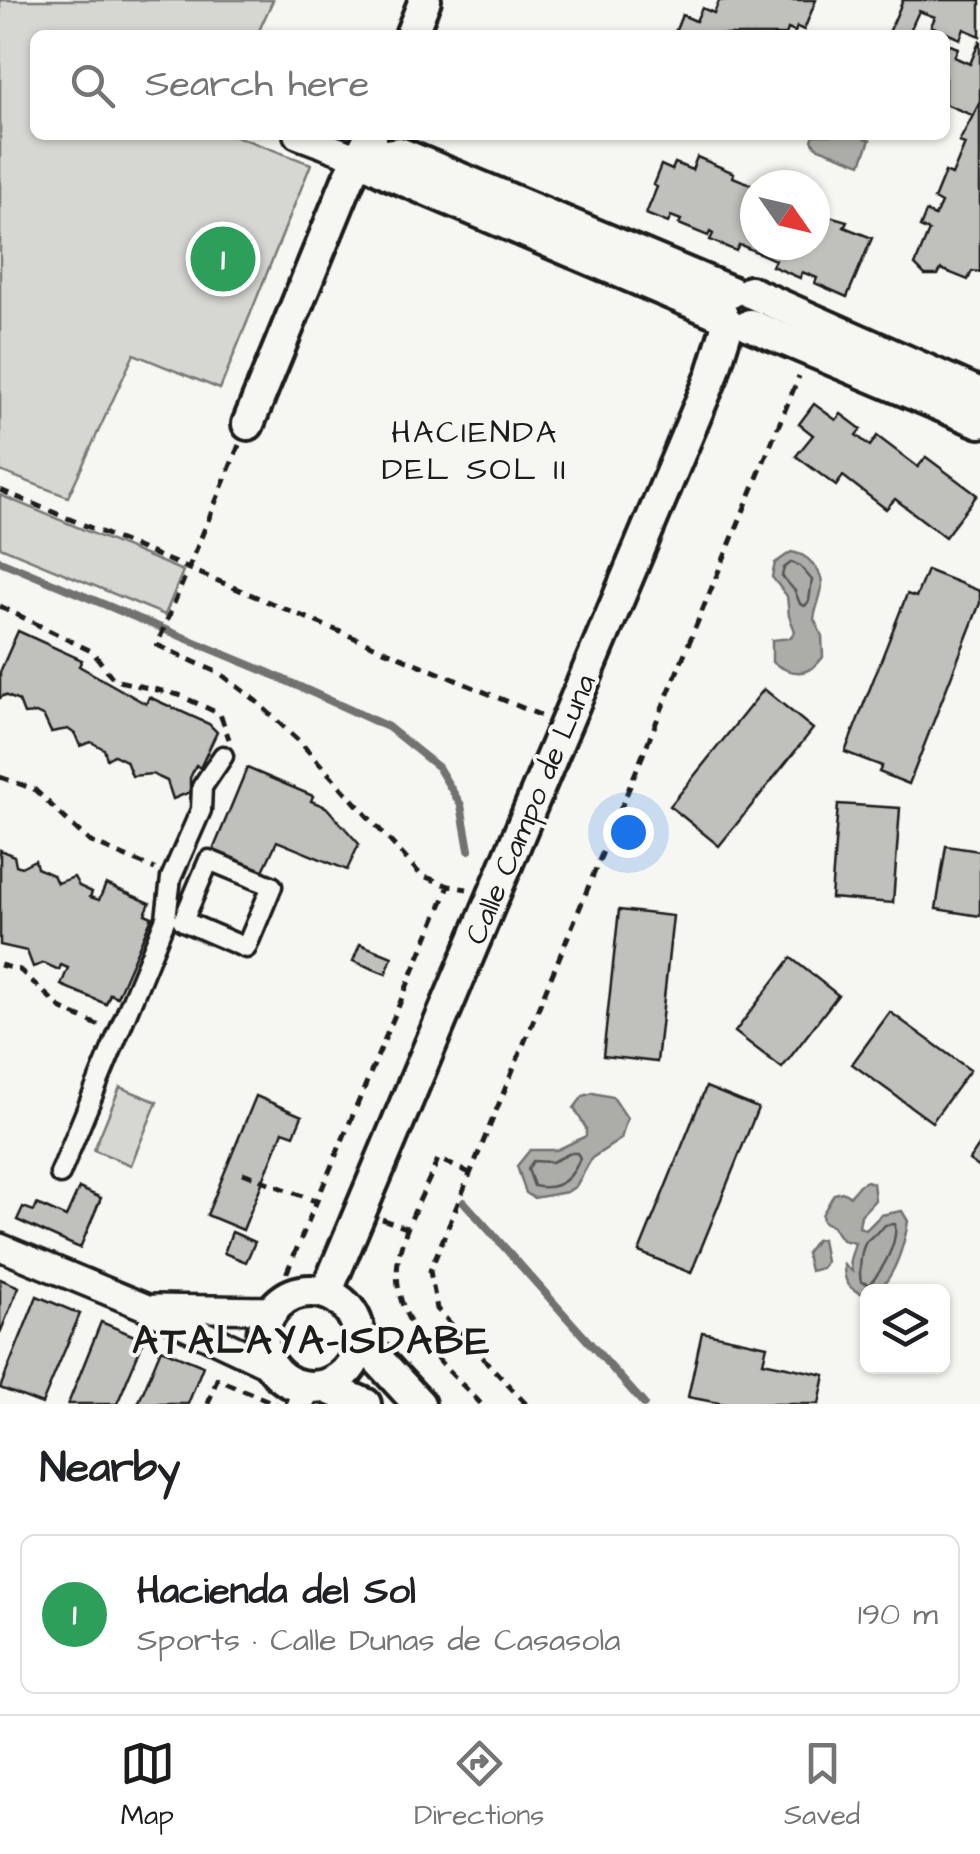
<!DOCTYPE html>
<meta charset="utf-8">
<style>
:root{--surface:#fff;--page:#f2f2f2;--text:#202124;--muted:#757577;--line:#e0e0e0;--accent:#1c1c1c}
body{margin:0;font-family:"Architects Daughter",sans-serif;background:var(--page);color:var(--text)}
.controls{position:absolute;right:30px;bottom:30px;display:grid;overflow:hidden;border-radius:15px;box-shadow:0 2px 8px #0004}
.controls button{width:90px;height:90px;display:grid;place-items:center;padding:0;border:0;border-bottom:2px solid var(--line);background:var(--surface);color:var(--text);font:50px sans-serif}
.compass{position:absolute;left:740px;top:170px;width:90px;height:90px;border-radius:50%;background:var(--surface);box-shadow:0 2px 8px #0004;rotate:124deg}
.you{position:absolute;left:628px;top:832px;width:35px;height:35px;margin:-25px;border:8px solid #fff;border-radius:50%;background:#1a73e8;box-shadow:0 0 0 15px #1a73e833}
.badge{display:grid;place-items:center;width:65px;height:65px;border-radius:50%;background:var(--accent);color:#fff;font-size:32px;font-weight:700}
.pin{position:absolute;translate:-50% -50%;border:5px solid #fff;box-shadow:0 2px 10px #0006}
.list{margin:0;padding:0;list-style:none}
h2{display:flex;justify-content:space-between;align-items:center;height:130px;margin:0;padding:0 40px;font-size:42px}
h2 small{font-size:32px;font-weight:400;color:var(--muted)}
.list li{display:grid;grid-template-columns:65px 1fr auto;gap:30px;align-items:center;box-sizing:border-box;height:160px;margin:0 20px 20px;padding:0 20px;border:2px solid var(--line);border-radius:15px}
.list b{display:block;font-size:38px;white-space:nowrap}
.list p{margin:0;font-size:32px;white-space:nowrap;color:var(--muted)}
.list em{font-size:32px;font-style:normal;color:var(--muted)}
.icon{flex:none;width:55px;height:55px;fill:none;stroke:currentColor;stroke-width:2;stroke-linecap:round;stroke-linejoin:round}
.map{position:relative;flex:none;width:980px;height:1404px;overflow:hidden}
.search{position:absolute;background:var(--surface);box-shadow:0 2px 8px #0004;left:30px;right:30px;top:30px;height:110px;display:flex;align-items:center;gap:25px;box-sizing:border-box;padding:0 35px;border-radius:15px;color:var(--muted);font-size:38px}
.sheet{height:310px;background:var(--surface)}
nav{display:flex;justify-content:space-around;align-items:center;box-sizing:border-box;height:140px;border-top:2px solid var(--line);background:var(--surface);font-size:28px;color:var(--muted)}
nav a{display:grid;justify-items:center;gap:5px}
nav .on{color:var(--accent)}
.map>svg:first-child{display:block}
</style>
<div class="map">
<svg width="980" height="1404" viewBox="0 0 980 1404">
<rect width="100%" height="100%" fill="#f6f6f2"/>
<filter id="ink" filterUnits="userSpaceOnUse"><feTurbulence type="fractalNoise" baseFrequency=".01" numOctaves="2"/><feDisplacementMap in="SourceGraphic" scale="20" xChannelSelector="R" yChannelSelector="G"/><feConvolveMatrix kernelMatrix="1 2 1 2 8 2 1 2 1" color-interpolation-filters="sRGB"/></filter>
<g filter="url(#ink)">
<!-- green -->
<g fill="#d6d6d2" stroke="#797977" stroke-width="2.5">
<path d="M0,0H273L257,35H35V135H233L311,164L220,389L134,354L68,497L0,471Z"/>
<path d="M0,495L183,571L165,615L0,547Z"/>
<path d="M120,1087L157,1102L131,1165L94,1150Z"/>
</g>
<!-- water -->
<g fill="#acaca9" stroke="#727271" stroke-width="2.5">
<path d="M814,135H856L870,140L861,164L816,147L812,140Z"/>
<path d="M791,552C801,554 806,556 813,564C831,584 817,597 814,619L822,636L823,657C808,678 791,675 772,662V640L790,638L795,631L789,616L787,596L772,577L775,563Z"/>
<path d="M593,1093L613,1097L627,1118L621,1139L592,1158L576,1186L567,1192L534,1198L526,1193L517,1166L530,1150H557L586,1136V1128L574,1108L583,1096Z"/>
<path d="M867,1181L873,1183L875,1200L861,1215L859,1227L866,1230L881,1215L902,1211L908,1221C905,1244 888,1305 858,1292C846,1287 844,1277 844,1265L852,1271L850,1260L855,1243L842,1240L833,1227L823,1221L822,1215L834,1194L842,1192L850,1196L859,1185Z"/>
<path d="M822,1239L826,1262L822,1268L810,1271L806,1253L816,1240Z"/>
</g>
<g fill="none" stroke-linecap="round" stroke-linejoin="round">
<!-- shore -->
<g stroke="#565654" stroke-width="2.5">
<path d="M792,562L800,566L812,580L809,601L805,606L800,604L795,591L782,576L784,568Z"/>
<path d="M571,1153H577L580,1158C572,1180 557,1191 534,1186L528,1169L533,1161L552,1162Z"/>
<path d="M895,1224C898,1243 883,1269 870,1284L861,1282C859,1274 860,1251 866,1242C871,1236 880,1232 885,1225Z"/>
</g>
<!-- stream -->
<g stroke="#727271" stroke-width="8">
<path d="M0,561L267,672L388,727L438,767L461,805L469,850"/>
<path d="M464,1202L644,1404"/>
</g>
</g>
<!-- building -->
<g fill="#c0c0bd" stroke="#1c1c1c" stroke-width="2.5">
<path d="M725,0H816L804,30L797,27L795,32L788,29L786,35H674L682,15L696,21L702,8L714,13L719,1Z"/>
<path d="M903,0H980V36L964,29L960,39L931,26L935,17L919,11L908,35H888Z"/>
<path d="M980,40V102L974,116L945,104V43L958,48L954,57L970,64Z"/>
<path d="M980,102V272L972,271L968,280L941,269L938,275H925L915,265L929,231L920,227L926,212L935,216L941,203L934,199L945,172L952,175L965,144L959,142Z"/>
<path d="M697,157L734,173L733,177L755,186V245H815V212L847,221L844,227L872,238L847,297L815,283L817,278L802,272L800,278L772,266L775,260L743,246L739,245L736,251L710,240L713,234L710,232L708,236L679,224L681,220L671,216L668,223L646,214L657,187L653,185L661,165L672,170L675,163L692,170Z"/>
<path d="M814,404L836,420L841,414L861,429L856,435L870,446L877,436L918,467L926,457L977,495L945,537L895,499L886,509L843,476L836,486L796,456L813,435L799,424Z"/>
<path d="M927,570L980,591V603L909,784L879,772L882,766L845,752L907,594L916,597Z"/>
<path d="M18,631L82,660L79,666L146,704L149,697L209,724L217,732L200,768L196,765L190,778V792L173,799L167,781L152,774L132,776L126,761L114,755L107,759L104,749L91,742L80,746L75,734L68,729L51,732L44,717L36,713L24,714L19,701L5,695L0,698V672Z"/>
<path d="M764,689L813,729L719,846L670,806Z"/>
<path d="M247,768L313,796L311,801L326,807L359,844L347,870L277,841L261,875L211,855Z"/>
<path d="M838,804L900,808L893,903L831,898Z"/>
<path d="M946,846L980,851V916L936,909Z"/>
<path d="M0,850L14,856L16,865L21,867L35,860L37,868L53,875L57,883L74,877L79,886L92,892L90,897L99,900L106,884L150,903L145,914L152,917L117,997L110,994L106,1004L61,985L68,968L61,965L59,970L44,963L33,967L27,951L0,945Z"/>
<path d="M619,910L673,916L657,1062L603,1056Z"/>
<path d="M360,944L392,957L386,974L353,961Z"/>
<path d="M791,958L838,995L782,1068L735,1032Z"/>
<path d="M890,1012L970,1070L932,1122L852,1064Z"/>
<path d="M706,1087L758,1108L691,1273L639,1252Z"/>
<path d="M256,1096L302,1116L294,1135L283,1131L243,1230L207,1215Z"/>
<path d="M980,1144V1168L969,1160Z"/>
<path d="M79,1188L101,1198L80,1248L17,1220L23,1207L34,1211L37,1204L66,1217Z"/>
<path d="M232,1232L255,1242L246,1262L224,1253Z"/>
<path d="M0,1279L19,1287L0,1333Z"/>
<path d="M37,1296L80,1314L42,1404L0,1388Z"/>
<path d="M101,1322L144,1340L117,1404H68Z"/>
<path d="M702,1332L767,1346L763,1362L825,1375L819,1404H724L688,1397Z"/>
<path d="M161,1349L203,1366L188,1404H138Z"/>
</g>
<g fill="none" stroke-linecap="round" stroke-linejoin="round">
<!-- pedestrian casing -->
<g stroke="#1c1c1c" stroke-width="25">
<g id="pedestrian">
<path d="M209,860L272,886L246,948L183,921Z"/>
<path d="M60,1174L166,918L171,878L201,810L202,787L223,756"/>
</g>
</g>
<!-- minor casing -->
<g stroke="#1c1c1c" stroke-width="32">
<g id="minor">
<path d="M297,135L361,159"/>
<path d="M0,1247L145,1307L271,1366"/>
<path d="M155,1308L273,1310"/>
<path d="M300,1404L308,1387"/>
</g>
</g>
<!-- tertiary casing -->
<g stroke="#1c1c1c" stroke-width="38">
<g id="tertiary">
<path d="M411,35L425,0"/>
<path d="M361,159L399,153L731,292"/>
<path d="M361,159L392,175L722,315"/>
<path d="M750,292L980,394"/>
<path d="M750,325L980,422"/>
<path d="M248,424L348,180L371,135"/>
<circle cx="311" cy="1339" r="48"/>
<path d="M326,1293L712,376L728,324"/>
<path d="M360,1340L419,1404"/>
<path d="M323,1386L365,1404"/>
</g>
</g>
<!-- path -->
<g stroke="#1c1c1c" stroke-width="5" stroke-dasharray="10 8" stroke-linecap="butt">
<path d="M239,445L157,645L221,674L256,701L300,742L421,875L449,886L467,889"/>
<path d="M0,490L542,716"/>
<path d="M0,606L93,652L114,680L179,695L220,714L229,739"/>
<path d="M0,777L34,789L89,841L155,869"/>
<path d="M0,965L20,970L62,1009L102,1027"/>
<path d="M243,1173L315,1201"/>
<path d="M470,1173L438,1159C426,1189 402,1231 398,1261C390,1323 443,1363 481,1404"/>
<path d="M382,1219L409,1229"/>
<path d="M285,1291L287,1272L449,886"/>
<path d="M208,1404L217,1379L276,1404"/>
<path d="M526,1404L437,1309L430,1271L799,376"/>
</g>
<!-- pedestrian -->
<use href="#pedestrian" stroke="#f6f6f2" stroke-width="18"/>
<!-- minor -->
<use href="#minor" stroke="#f6f6f2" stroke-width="25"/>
<!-- tertiary -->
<use href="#tertiary" stroke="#f6f6f2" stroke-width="30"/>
</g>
</g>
<g text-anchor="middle" stroke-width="8" stroke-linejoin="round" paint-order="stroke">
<!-- street labels -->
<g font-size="30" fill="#1c1c1c" stroke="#f6f6f2">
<text transform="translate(530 809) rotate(-67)" y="10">Calle Campo de Luna</text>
</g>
<!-- neighbourhood labels -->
<g font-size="32" letter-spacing="2.5" fill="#1c1c1c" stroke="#f6f6f2">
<text x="475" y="442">HACIENDA<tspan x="475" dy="37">DEL SOL II</tspan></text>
</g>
<!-- district labels -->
<g font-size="40" font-weight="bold" letter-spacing="2.5" fill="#1c1c1c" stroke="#f6f6f2">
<text x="312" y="1353">ATALAYA-ISDABE</text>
</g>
</g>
</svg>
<div class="controls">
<button><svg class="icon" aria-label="layers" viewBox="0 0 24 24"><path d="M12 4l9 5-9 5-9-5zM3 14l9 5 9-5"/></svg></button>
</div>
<svg class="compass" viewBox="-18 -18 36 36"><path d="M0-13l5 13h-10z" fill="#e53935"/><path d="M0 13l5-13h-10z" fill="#757577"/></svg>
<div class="you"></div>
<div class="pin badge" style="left:223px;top:259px;background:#2e9e5b">1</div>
<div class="search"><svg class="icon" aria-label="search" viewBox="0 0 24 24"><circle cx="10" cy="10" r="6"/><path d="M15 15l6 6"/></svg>Search here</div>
</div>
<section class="sheet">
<h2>Nearby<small></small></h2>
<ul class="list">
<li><span class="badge" style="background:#2e9e5b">1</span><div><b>Hacienda del Sol</b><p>Sports · Calle Dunas de Casasola</p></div><em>190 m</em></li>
</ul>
</section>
<nav>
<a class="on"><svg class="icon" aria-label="map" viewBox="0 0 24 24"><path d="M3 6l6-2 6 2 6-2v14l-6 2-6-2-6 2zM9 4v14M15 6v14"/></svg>Map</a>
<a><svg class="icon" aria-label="directions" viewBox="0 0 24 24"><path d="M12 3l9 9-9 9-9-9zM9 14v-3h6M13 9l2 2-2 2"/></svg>Directions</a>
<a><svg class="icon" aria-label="saved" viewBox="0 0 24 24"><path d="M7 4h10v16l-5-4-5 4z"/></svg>Saved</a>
</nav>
